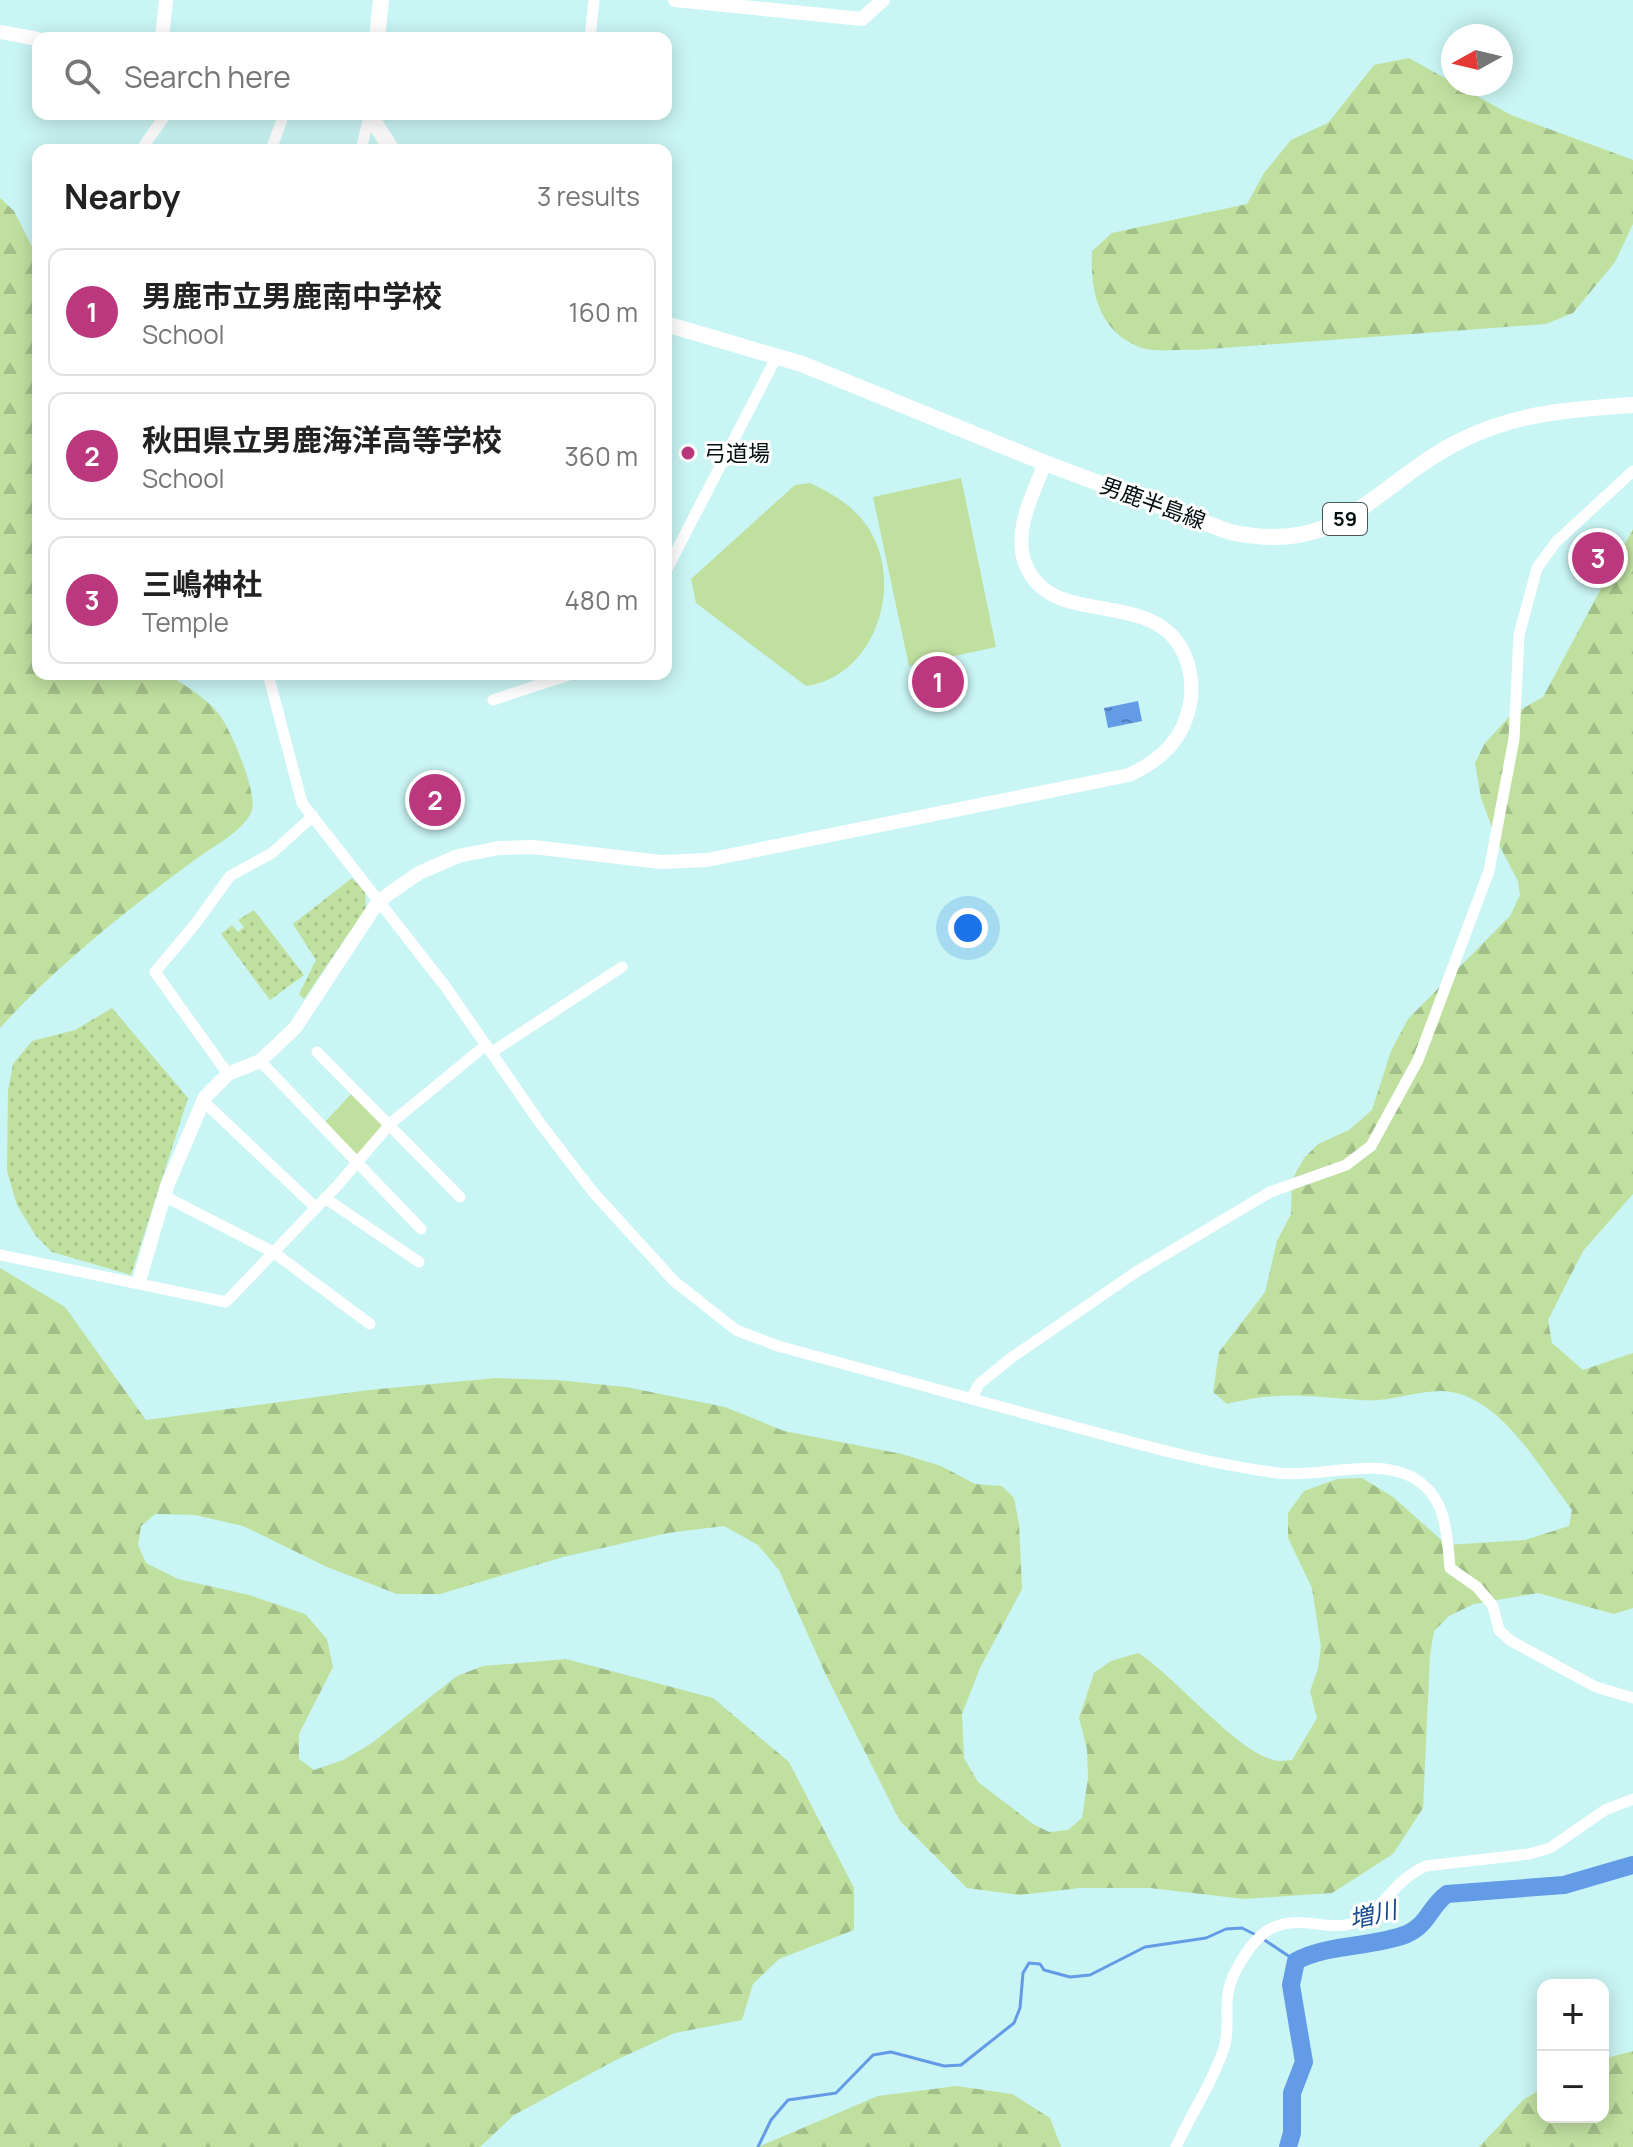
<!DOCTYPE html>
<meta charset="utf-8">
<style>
:root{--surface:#fff;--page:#f6f6f6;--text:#222;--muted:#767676;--line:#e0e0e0;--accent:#bb387e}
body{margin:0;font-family:Manrope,"Noto Sans JP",sans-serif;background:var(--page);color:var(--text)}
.controls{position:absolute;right:24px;bottom:24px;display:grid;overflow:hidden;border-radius:16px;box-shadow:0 4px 20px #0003}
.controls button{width:72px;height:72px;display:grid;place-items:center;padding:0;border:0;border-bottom:2px solid var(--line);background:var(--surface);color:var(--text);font:40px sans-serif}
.compass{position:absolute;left:1441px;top:24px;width:72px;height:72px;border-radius:50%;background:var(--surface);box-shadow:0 4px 20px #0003;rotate:262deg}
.you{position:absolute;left:968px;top:928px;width:28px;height:28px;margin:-20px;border:6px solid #fff;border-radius:50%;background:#1a73e8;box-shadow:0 0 0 12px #1a73e833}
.badge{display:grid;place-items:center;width:52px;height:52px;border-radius:50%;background:var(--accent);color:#fff;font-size:26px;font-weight:700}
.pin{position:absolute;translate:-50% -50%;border:4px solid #fff;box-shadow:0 2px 8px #0006}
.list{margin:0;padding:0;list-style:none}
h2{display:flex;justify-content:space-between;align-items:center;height:104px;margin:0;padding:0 32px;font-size:34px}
h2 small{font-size:26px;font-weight:400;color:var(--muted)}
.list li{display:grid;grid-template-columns:52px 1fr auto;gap:24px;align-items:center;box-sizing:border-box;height:128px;margin:0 16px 16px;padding:0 16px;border:2px solid var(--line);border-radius:16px}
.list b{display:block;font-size:30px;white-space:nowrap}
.list p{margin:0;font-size:26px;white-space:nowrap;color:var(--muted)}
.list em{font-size:26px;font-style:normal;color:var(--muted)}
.icon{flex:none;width:44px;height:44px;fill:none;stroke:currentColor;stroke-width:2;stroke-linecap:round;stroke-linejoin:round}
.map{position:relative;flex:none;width:1633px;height:2147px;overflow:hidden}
.search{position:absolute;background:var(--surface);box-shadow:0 4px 20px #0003;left:32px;top:32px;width:640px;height:88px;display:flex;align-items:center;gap:20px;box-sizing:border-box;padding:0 28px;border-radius:16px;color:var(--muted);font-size:30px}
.panel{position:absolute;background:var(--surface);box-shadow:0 4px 20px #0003;left:32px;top:144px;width:640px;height:536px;border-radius:16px}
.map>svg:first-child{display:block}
</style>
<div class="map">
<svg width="1633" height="2147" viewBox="0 0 1633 2147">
<defs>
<pattern id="grass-dots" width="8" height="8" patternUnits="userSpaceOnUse" patternTransform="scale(2)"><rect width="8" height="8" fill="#c0e0a0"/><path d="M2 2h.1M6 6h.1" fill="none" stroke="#a3bf89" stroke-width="1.8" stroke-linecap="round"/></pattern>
<pattern id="forest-firs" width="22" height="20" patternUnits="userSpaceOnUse" patternTransform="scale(2)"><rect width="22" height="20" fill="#c0e0a0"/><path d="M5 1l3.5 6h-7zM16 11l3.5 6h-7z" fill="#a3bf89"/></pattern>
<pattern id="water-ripples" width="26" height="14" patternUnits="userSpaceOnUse" patternTransform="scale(2)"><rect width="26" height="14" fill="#649be6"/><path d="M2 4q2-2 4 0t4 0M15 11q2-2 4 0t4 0" fill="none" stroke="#507db9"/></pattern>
</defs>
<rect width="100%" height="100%" fill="#c9f5f4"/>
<!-- grass -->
<g fill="url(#grass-dots)">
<path d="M352,878L365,891L366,908L304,999L299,994L316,960L293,924Z"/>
<path d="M254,910L304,975L270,1000L221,934L232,925L238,932L244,927L238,920Z"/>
<path d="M112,1008L188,1098L131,1275L52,1252L36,1236L17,1205L7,1171L8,1091L13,1064L32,1041L75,1030Z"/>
</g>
<!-- forest -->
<g fill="url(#forest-firs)">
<path d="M1409,58L1511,115L1633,160V224L1615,262L1573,313L1546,324L1196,350C1179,349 1154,353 1139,347C1098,330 1090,291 1092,251L1112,233L1247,204L1264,173L1291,140L1328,123L1374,65Z"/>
<path d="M0,198L14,211L38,259V674H166C182,683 208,699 219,714C231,730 257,791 252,810C246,828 218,844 203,854C135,903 56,966 0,1028Z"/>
<path d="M1633,529V1194L1583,1251L1548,1320L1552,1343L1583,1370L1633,1353V1608L1614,1614L1538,1593L1474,1604L1449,1616L1434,1631L1430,1655L1423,1808L1393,1854L1332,1893L1244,1899L1150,1888H1080L1020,1895L967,1888L900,1821L826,1675L779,1570L758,1545L724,1526L668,1533L563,1557L440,1594H397L327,1567L243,1526L195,1515L155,1514L141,1526L138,1545L146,1563L178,1579L249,1595L305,1614L327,1639L333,1667L299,1734V1759L314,1770L343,1760L372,1743L457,1676L483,1666L566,1659L713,1698L789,1762L854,1888V1930L779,1959L753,1984L742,2020L675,2033L614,2061L514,2115L480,2147H0V1268L65,1307L146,1420L369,1390L496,1378L557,1380L626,1387L725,1407L784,1431L902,1454L941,1466L975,1484L1002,1486L1014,1498L1019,1524L1022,1589L980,1668L962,1714L964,1758L978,1782L1033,1824L1049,1832L1068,1830L1082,1818L1088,1778L1087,1749L1079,1718L1094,1673L1111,1661L1138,1653C1175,1676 1237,1752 1274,1760C1279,1762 1287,1760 1292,1760L1317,1718L1310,1691L1318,1669L1321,1647L1312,1588L1288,1538V1513L1304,1491L1337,1479L1362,1478L1393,1497L1447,1545L1525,1540L1569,1526L1572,1510C1542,1472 1505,1402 1452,1392C1425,1387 1391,1403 1361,1400C1309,1397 1279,1390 1227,1404L1213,1392L1219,1352L1265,1292L1277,1241L1291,1214L1292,1180L1304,1158L1318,1144L1349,1130L1372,1110L1391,1051L1408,1019L1510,916L1520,895L1518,881L1497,841L1481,798L1475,763L1485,743L1511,715L1543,697Z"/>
<path d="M1633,2051V2147H1479L1523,2100L1543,2088V2117H1603V2059Z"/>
<path d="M957,2086L1012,2094L1050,2118L1061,2147H758L878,2096Z"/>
</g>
<!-- park -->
<g fill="#c0e0a0">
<path d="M961,478L996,647L909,666L873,497Z"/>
<path d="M810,483C830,493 846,501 861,518C908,573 880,675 806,686L696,603L691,579L795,485Z"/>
<path d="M352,1093L385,1125L355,1158L324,1123Z"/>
</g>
<!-- water -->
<path fill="url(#water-ripples)" d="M1138,701L1142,721L1108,728L1104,708Z"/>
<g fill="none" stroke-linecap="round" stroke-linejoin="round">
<!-- stream -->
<g stroke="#649be6" stroke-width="3">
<path d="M1263,1939L1296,1961"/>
<path d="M758,2147L771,2120L788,2100L836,2093L873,2055L891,2052L944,2066L961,2065L1014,2023L1020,2008L1023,1973L1029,1963L1040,1964L1044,1970L1070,1977L1090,1975L1145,1947L1206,1938L1226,1929L1242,1928L1256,1935"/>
</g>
<!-- river -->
<path stroke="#649be6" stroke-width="18" d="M1288,2147L1292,2133V2093L1304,2062L1291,1985L1296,1961C1331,1943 1371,1948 1407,1934C1428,1925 1430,1906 1447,1894L1564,1885L1633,1865"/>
<!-- minor -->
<g stroke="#fff" stroke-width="11">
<path d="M590,38L594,0"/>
<path d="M141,150L166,114"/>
<path d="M271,150L284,114"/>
<path d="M361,150L369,116"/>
<path d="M666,571L777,356"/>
<path d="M268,674L302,803L445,986L540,1123L593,1192L674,1281L736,1330L778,1346C872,1371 966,1397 1060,1423C1132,1442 1205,1464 1279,1473C1321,1478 1374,1457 1412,1477C1447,1496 1447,1534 1450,1568L1477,1587L1493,1606L1499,1630L1511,1641L1596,1687L1633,1698"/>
<path d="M493,700L572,674"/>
<path d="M317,1052L460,1197"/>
<path d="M492,1052L622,967"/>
<path d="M260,1061L421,1229"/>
<path d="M228,1074L155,972L196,923L230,876L272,853L313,816"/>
<path d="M203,1101L316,1208"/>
<path d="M164,1196L273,1252L370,1324"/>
<path d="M325,1198L419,1262"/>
<path d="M0,1255L226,1302L336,1187L391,1123L486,1045"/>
<path d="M971,1399L979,1384L1011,1358L1136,1272L1270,1192L1346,1165L1371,1146L1418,1060L1489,871L1514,739L1519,635L1537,568L1556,542L1633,471"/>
<path d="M1176,2147C1191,2114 1213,2082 1224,2048C1230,2029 1225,2011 1228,1993C1231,1973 1253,1937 1272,1928C1299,1914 1331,1933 1356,1922C1384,1910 1392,1881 1426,1866L1529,1854L1550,1848L1605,1810L1633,1799"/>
</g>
<!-- tertiary -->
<g stroke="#fff" stroke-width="14">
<path d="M675,0L862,19L883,0"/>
<path d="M0,32L38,39"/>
<path d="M162,38L166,0"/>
<path d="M139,1281L167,1186L205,1097L228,1074L260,1061L295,1028L378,902L390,893L419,873L458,856L499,848L533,847L661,862L707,860L1129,775C1161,760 1183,740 1190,704C1193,688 1191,671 1185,656C1155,584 1050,632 1025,563C1013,530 1033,494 1045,463"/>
</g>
<!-- primary -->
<g stroke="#fff" stroke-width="16">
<path d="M377,38L381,0"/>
<path d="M369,114L392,150"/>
<path d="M666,324L802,364L1045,463L1230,532C1343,557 1373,485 1460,441C1514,413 1573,409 1633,405"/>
</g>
</g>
<!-- markers -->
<circle fill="#bb387e" stroke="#fff" stroke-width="3" cx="688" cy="453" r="8"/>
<g text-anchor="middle" stroke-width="6" stroke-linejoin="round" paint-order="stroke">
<!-- shield labels -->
<rect fill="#fff" stroke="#4d5656" stroke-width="2" x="1323" y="503" width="44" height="32" rx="6"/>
<g font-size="20" font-weight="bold" fill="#010e0e">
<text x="1345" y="526">59</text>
</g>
<!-- poi labels -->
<g font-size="22" fill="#010e0e" stroke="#fff" text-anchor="start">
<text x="704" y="461">弓道場</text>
</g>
<!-- street labels -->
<g font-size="22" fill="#010e0e" stroke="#fff">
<text transform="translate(1153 503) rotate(20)" y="8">男鹿半島線</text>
</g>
<!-- water labels -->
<g font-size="24" font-style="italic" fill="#174b8f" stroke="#fff">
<text transform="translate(1373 1915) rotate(-13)" y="8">増川</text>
</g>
</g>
</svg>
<div class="controls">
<button>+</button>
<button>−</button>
</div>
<svg class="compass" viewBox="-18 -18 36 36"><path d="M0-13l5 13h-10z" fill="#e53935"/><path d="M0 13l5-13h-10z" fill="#767676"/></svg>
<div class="you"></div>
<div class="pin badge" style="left:938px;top:682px">1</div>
<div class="pin badge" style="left:435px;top:800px">2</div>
<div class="pin badge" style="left:1598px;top:558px">3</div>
<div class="search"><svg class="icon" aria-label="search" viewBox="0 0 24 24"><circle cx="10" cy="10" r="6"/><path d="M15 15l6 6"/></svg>Search here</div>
<section class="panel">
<h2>Nearby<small>3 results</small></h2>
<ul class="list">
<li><span class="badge">1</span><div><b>男鹿市立男鹿南中学校</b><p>School</p></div><em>160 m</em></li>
<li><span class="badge">2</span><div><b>秋田県立男鹿海洋高等学校</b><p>School</p></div><em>360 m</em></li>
<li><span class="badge">3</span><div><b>三嶋神社</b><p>Temple</p></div><em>480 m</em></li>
</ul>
</section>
</div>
